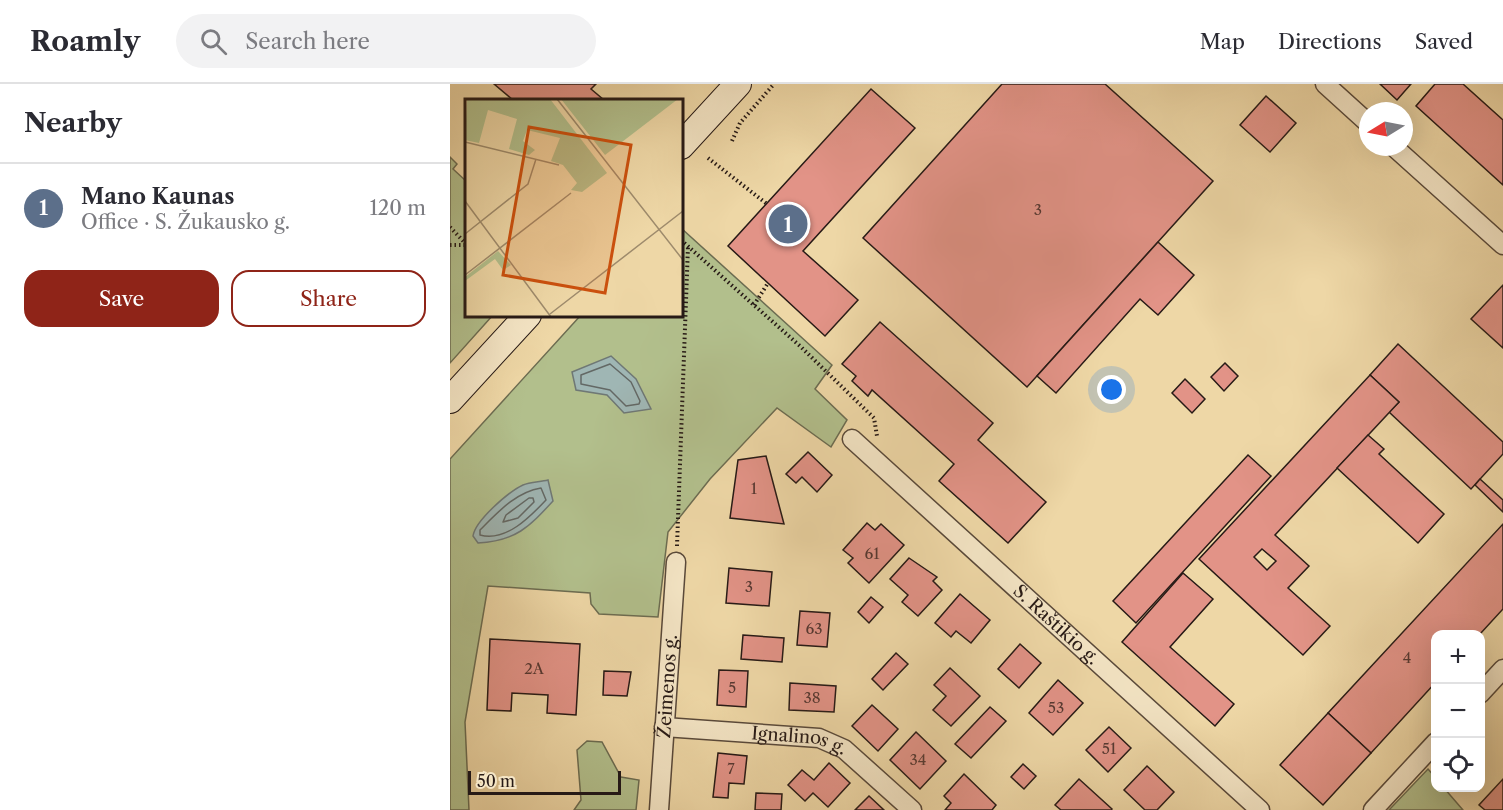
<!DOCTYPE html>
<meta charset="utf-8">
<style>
:root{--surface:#fff;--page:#f2f2f3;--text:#2b2b33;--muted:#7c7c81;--line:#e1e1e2;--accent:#8f2418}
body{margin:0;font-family:"Libre Caslon Text",serif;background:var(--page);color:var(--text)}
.controls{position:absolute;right:18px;bottom:18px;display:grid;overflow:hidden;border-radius:12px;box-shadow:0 6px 24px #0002}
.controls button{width:54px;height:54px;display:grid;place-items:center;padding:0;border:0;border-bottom:2px solid var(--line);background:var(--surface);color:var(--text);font:30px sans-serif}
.compass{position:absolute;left:909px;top:18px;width:54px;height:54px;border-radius:50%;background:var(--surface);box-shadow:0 6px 24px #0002;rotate:260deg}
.scale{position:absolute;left:18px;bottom:15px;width:153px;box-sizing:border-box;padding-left:6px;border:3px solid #271a16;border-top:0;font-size:16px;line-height:21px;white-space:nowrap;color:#271a16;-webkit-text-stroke:4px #f4e5c5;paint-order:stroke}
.you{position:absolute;left:662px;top:306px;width:21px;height:21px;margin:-15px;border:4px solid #fff;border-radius:50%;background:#1a73e8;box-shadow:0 0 0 9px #1a73e833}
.badge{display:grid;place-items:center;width:39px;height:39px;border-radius:50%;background:var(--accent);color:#fff;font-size:20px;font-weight:700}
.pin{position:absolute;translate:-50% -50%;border:3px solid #fff;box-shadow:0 2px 6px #0006}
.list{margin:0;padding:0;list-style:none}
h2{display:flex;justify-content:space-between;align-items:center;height:78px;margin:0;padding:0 24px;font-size:26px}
h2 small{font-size:20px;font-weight:400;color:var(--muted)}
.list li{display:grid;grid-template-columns:39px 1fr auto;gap:18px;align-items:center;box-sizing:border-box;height:90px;padding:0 24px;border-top:2px solid var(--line)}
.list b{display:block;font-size:22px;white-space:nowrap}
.list p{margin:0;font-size:20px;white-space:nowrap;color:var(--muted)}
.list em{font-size:20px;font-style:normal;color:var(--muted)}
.actions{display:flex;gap:12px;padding:18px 24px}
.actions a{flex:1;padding:14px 0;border:2px solid var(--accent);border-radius:18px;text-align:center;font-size:21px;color:var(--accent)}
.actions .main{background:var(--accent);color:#fff}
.icon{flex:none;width:33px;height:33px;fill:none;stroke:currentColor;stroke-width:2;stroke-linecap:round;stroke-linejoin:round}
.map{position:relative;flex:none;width:1053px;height:726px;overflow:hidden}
header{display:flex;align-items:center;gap:36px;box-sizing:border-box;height:84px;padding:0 30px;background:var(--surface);border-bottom:2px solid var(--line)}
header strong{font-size:28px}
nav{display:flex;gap:33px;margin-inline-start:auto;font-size:21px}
.search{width:420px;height:54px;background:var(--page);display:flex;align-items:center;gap:15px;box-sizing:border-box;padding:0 21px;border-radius:33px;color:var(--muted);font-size:22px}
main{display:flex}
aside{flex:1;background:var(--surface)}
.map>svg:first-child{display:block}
</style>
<header>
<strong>Roamly</strong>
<div class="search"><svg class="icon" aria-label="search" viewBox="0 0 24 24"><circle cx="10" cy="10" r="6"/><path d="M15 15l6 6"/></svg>Search here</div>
<nav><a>Map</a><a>Directions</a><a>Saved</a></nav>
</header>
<main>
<aside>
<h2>Nearby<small></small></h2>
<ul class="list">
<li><span class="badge" style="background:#5c6f8a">1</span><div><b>Mano Kaunas</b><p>Office · S. Žukausko g.</p></div><em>120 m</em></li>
</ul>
<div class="actions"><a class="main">Save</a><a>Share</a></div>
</aside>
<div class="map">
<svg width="1053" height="726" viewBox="0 0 1053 726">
<rect width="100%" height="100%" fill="#eed7a6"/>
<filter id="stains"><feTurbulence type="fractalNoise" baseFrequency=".00333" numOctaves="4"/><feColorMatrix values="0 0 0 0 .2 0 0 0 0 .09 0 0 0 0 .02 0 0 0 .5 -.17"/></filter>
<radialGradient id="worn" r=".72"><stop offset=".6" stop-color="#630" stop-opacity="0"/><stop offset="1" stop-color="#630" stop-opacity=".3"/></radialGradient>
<!-- green -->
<g fill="#b2bf8c" stroke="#6c6c51" stroke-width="1.5">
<path d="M0,73L7,80L3,85L16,97V231H43L0,279Z"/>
<path d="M231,144L382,281L365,305L397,336L381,363L327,324L260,395L218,448L208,533L149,530L141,520L140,509L38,502L15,638L19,726H0V375L131,231H231Z"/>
<path d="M137,657L152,658L171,693L189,696L186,726H124L131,716L127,666Z"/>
<path d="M978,685L985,693L986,704H994L1013,726H939Z"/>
</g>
<!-- water -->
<g fill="#9fb6b4" stroke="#6f7875" stroke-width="1.5">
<path d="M161,272L186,295L201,325L174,329L157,311L126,306L122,288Z"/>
<path d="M98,396L103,417C79,443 66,457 28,459L23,452C25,437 58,408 73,401C80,398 90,398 98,396Z"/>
</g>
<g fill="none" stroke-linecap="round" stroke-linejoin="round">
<!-- shore -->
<g stroke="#636865" stroke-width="1.5">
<path d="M160,280L181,298L190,317L189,320L176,322L160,306L131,300V291Z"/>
<path d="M91,404L96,416C80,433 56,458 30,451V446C48,428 66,408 91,404Z"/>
<path d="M79,414H83L84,418L68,434L53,438L56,431Z"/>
</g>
</g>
<!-- building -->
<g fill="#e29387" stroke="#271a16" stroke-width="1.5" fill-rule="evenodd">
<path d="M44,0H146L141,5L154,16H63Z"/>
<path d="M552,0H655L763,97L577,303L413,154Z"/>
<path d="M930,0H961L947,16Z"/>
<path d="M985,0H1013L1053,36V101L966,22Z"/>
<path d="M421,5L465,44L353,167L408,216L375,252L278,162Z"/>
<path d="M816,12L846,39L820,68L790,41Z"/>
<path d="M708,158L744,191L708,231L690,215L606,309L587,292Z"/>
<path d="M1053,201V264L1021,235Z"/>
<path d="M430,238L543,339L528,356L596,418L558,459L489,397L504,380L422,306L418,312L402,297L406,292L392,280Z"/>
<path d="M948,260L1053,358V370L1021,405L939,328L949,318L920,291Z"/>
<path d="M775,279L788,292L774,307L761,293Z"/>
<path d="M920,291L949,318L825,451L859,482L838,504L880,542L853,571L749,475ZM812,465L826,477L817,486L804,473Z"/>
<path d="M735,295L755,315L742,329L722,309Z"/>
<path d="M918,351L934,365L929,370L994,430L968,459L887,384Z"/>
<path d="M358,368L382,391L367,408L352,393L346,399L336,390Z"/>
<path d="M798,371L821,392L686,539L663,517Z"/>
<path d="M316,372L334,440L280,434L288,376Z"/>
<path d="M1030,395L1053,416V428L1025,401Z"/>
<path d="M417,439L425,446L431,440L454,461L419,499L398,479L403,474L393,466Z"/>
<path d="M1053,440V525L1030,550H986V598L921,669L878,629Z"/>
<path d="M459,474L487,493L483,497L492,506L468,532L452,518L458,511L440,495Z"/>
<path d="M279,484L322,488L319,522L276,519Z"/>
<path d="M733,489L763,515L720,563L784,620L765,642L672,558Z"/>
<path d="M510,510L540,536L521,559L506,547L501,553L485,539Z"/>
<path d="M421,513L433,523L419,539L408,528Z"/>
<path d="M350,527L380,529L377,563L347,561Z"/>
<path d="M293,551L334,554L332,578L291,575Z"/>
<path d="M40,555L130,560L126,631L97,629L98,611L62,609L61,627L37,626Z"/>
<path d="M570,560L591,579L569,604L548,585Z"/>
<path d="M446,569L458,580L433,606L422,595Z"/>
<path d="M500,584L530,612L501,642L483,626L496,612L484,601Z"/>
<path d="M269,586L298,587L296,623L267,621Z"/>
<path d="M154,587L181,588L177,612L153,611Z"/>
<path d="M608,596L633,619L603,651L579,629Z"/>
<path d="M340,599L386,602L384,628L339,626Z"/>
<path d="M422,621L448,645L428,667L402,642Z"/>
<path d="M540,623L556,637L521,674L505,660Z"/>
<path d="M878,629L921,669L873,721L830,681Z"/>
<path d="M659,643L681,664L658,688L636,666Z"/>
<path d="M466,648L496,677L470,705L440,676Z"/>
<path d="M268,669L297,672L294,700L279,699L278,714L263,713Z"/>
<path d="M379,679L400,699L378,723L363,709L355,717L338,701L352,686L364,696Z"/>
<path d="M573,680L586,692L574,705L561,693Z"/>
<path d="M697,682L724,708L707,726H695L674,706Z"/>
<path d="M514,690L546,721L542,726H495L501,719L494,712Z"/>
<path d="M629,695L662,725L661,726H611L605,721Z"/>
<path d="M1053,695V726H1035L1029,721Z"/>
<path d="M306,709L332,710L331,726H305Z"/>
<path d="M419,712L434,726H405Z"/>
</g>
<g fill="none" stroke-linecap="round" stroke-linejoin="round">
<!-- minor casing -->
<g stroke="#59493a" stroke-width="21">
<g id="minor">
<path d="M875,0L918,39"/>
<path d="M944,63L1053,161"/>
<path id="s1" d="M402,355L810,726"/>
<path d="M1030,610L1053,585"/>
<path id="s2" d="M214,643L369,654L394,665L462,726"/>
<path id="s3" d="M209,726L226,478"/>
<path d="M923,726L986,658"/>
</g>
</g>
<!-- secondary casing -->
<g stroke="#271a16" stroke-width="28">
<g id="secondary">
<path d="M231,62L288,0"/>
<path d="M0,316L78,231"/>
</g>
</g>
<!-- path -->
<g stroke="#271a16" stroke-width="4" stroke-dasharray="1.5 3" stroke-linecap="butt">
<path d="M282,57L290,39L324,0"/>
<path d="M258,74L317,120"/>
<path d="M0,143L16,160"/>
<path d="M231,156L351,263L424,334L427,352"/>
<path d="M0,161H16"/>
<path d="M304,221L318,199"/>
<path d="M227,462L238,162"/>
</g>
<!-- minor -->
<use href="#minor" stroke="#f4e5c5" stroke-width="18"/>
<!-- secondary -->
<use href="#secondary" stroke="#f4e5c5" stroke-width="26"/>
</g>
<g text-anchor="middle" stroke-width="5" stroke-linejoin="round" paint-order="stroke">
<!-- number labels -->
<g font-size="15" fill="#563832">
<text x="588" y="131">3</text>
<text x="304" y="410">1</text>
<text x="422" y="475">61</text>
<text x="299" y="508">3</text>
<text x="364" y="550">63</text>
<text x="957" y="579">4</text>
<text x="84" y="590">2A</text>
<text x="282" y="609">5</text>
<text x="362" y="619">38</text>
<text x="606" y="629">53</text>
<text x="659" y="670">51</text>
<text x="468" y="681">34</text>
<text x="281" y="690">7</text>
</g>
<!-- street labels -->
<g font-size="18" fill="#271a16" stroke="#f4e5c5">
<text dy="6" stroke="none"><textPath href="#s1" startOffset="276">S. Raštikio g.</textPath></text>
<text dy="6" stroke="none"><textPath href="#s3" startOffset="124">Žeimenos g.</textPath></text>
<text dy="6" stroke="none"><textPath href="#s2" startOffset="136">Ignalinos g.</textPath></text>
</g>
</g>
<!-- overview -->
<g transform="translate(15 15)">
<rect width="218" height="218" fill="#eed7a6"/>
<path d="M85,0L142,74L117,93L106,91L112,84L98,66L86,62L95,39L62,31L58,42L70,51L64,56L44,50L52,20L23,11L14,44L0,41L2,1ZM96,0H213L140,56ZM33,152L46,166L38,171L30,160L0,182V178Z" fill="#b2bf8c"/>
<path fill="none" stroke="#9e8b6c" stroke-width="1.5" d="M92,0L218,161M0,43L94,66M0,102L86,218M0,135L63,85L71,60M0,176L106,94M85,215L218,112"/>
<path fill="#cb500e" fill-opacity="0.15" stroke="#cb500e" stroke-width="3" d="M64,28L166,46L140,194L38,176Z"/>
<rect width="218" height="218" fill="none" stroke="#271a16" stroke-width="3"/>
</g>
<rect width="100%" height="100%" filter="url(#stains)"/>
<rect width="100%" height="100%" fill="url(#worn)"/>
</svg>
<div class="controls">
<button>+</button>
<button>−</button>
<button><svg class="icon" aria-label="locate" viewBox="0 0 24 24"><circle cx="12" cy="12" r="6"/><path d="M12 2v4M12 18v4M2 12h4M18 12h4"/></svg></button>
</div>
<svg class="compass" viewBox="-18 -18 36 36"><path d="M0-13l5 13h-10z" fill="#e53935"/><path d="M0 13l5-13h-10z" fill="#7c7c81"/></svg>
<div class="scale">50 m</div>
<div class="you"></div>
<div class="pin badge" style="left:338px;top:140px;background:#5c6f8a">1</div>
</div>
</main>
